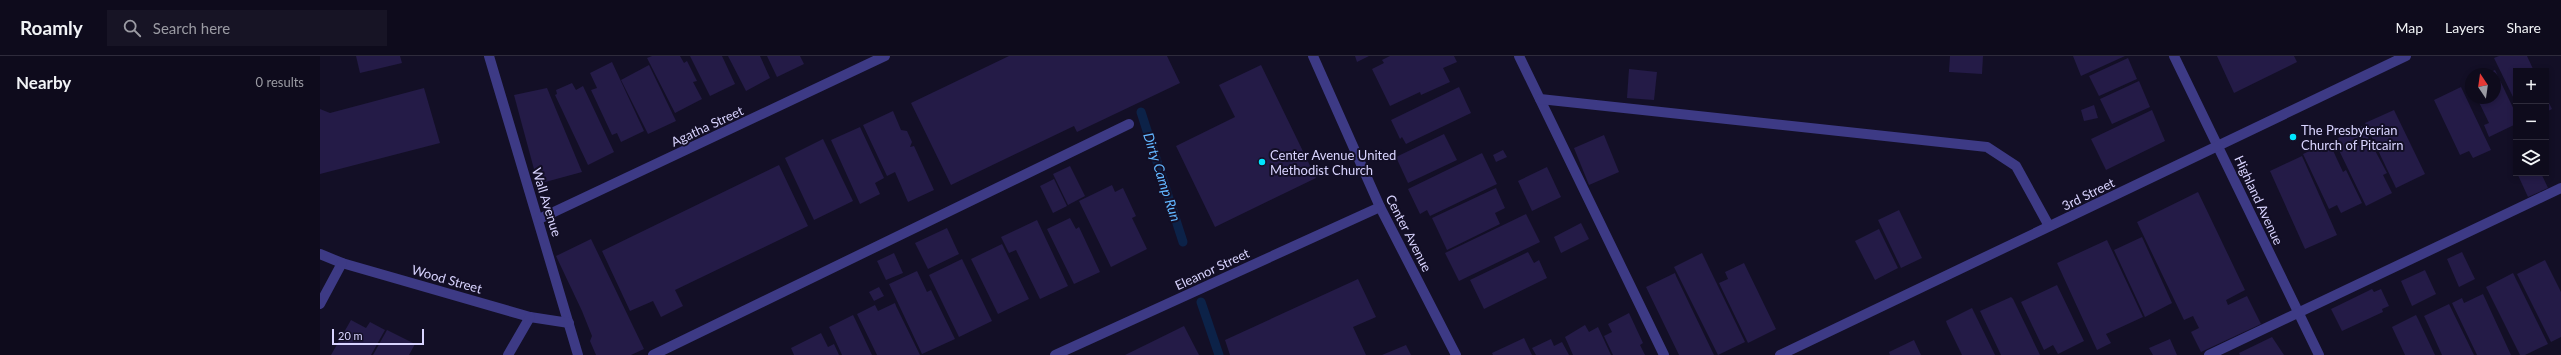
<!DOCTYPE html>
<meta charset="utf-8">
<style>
:root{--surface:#0e0b1c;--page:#171425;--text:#f1f3f6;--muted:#9b9ba3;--line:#2e2b3b}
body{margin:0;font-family:Lato,sans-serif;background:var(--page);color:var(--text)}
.controls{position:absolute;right:12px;top:12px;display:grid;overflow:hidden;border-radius:0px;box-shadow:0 2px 6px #0003}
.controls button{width:36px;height:36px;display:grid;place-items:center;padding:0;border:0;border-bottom:1px solid var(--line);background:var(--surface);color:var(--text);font:20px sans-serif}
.compass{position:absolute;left:2145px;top:12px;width:36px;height:36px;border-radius:50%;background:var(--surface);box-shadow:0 2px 6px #0003;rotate:347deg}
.scale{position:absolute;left:12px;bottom:10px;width:92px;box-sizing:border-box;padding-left:4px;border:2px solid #d9d4ff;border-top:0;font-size:11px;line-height:14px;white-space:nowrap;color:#d9d4ff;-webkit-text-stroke:3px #130f26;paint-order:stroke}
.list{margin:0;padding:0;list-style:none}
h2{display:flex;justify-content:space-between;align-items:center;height:52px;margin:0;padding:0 16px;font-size:17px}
h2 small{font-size:13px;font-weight:400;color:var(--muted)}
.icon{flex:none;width:22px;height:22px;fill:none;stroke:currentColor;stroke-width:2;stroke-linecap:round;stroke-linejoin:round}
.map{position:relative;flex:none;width:2241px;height:299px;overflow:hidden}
header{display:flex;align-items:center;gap:24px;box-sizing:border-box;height:56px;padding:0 20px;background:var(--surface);border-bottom:1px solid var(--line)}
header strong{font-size:19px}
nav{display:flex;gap:22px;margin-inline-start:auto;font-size:14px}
.search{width:280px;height:36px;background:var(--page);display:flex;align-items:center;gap:10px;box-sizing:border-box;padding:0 14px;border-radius:0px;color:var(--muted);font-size:15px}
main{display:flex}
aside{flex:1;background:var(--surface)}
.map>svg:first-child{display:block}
</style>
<header>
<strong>Roamly</strong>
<div class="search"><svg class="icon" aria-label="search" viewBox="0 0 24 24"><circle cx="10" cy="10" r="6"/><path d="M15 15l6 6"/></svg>Search here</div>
<nav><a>Map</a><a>Layers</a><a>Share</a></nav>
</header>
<main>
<aside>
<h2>Nearby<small>0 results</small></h2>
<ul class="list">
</ul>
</aside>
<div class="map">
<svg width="2241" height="299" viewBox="0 0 2241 299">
<rect width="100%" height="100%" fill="#130f26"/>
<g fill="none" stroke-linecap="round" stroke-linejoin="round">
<!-- stream -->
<g stroke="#0c2248" stroke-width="9">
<path d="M821,56L863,186"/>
<path d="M881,246L899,299"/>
</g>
</g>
<!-- building -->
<g fill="#241b47">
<path d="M36,0H80L82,7L40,17Z"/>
<path d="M332,0H360L364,7L367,5L377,25L373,26L382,43L355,57L327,2Z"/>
<path d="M370,0H402L415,28L390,40Z"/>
<path d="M408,0H440L450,22L426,35Z"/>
<path d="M447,0H480L484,8L457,21Z"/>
<path d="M689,0H847L860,27L757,76L754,70L631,129L591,47Z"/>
<path d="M1035,0H1049L1037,6Z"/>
<path d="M1070,0H1134L1137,6L1123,12L1130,26L1101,39L1100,36L1070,50L1052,13L1064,7L1062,4Z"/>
<path d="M1630,0H1663L1662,18L1629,16Z"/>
<path d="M1753,0H1805L1761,20Z"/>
<path d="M1897,0H1974L1977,6L1914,37Z"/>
<path d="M2179,0H2207L2214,15H2196V47L2174,2Z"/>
<path d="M1808,2L1817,23L1779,40L1769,20Z"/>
<path d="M292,6L324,75L301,86L297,77L292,79L271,34L277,32L270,17Z"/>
<path d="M329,9L356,65L328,78L301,24Z"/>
<path d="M941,9L996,122L895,171L856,90L915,61L899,29Z"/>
<path d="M1309,13L1337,16L1334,44L1307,42Z"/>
<path d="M2175,14L2196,58V68L2169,81L2164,69L2169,67L2157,42H2175V18H2167Z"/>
<path d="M1819,25L1830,51L1792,68L1780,43Z"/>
<path d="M252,27L256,34L263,30L294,96L268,109L235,39L237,38L236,34Z"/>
<path d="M1139,31L1151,57L1086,88L1082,81L1080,83L1071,64Z"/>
<path d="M2141,31L2171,94L2153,102L2149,95L2140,99L2114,44Z"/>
<path d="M104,32L120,87L0,118V53L10,57Z"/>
<path d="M227,32L262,116L218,128L194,39Z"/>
<path d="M2226,41L2232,53L2226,56Z"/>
<path d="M1774,49L1778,62L1764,65L1761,54Z"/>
<path d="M1832,54L1845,85L1786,114L1771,83Z"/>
<path d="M2074,54L2105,118L2076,132L2045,67Z"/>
<path d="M573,55L581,74L587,75L592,86L590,91L594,90L614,134L588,146L575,116L567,120L543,69Z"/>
<path d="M2042,70L2067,117L2063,119L2072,137L2046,150L2014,84Z"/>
<path d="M540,71L564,122L555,127L560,138L540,148L511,84Z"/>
<path d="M1124,78L1137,104L1088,127L1076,101Z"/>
<path d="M1284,79L1299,116L1269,129L1254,92Z"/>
<path d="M503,83L533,145L494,164L465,102Z"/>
<path d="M2009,86L2023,116L2026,114L2042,147L2021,157L2017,149L2009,153L1983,98Z"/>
<path d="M1183,94L1187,101L1176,106L1173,99Z"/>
<path d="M1162,97L1177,128L1110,160L1107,154L1100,158L1088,133Z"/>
<path d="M1982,100L2017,179L1985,193L1950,115Z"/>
<path d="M459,109L488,170L355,234L363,250L341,261L333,245L310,255L282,195Z"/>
<path d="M750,110L765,140L748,149L733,118Z"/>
<path d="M1227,111L1241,141L1212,155L1198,125Z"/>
<path d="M2197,117H2221L2228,132L2208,141Z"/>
<path d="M734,123L747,150L733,157L720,130Z"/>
<path d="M792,129L795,136L803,132L816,160L812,162L827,193L791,211L759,145Z"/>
<path d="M1176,132L1185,152L1175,157L1180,168L1127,194L1112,162Z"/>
<path d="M1878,136L1925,234L1906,244L1908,249L1927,240L1941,268L1881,296L1871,276L1879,272L1873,260L1864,264L1817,166Z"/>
<path d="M1579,154L1602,202L1581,212L1558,164Z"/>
<path d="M1206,158L1220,186L1139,225L1125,197Z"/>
<path d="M750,162L756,173L759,171L780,216L754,228L727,173Z"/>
<path d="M717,164L748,230L720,243L696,194L689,197L681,181Z"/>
<path d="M1261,167L1269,183L1241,197L1234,181Z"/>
<path d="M627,172L639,198L608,213L595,187Z"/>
<path d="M1559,173L1578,212L1555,224L1535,185Z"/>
<path d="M1822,181L1852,247L1825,261L1794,194Z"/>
<path d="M271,183L324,293L311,299H276L270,285L272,280L262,255L236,200Z"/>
<path d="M1787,184L1823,261L1786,278L1791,287L1777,294L1737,207Z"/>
<path d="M682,188L709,243L678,258L651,203Z"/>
<path d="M1208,196L1214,207L1219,204L1227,222L1164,253L1150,224Z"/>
<path d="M2142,196L2155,223L2139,231L2127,203Z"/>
<path d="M574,197L583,217L566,224L557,205Z"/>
<path d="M1382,197L1425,286L1398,299L1354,211Z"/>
<path d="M642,203L672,265L639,281L609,219Z"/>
<path d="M2225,204L2241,236V281L2231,286L2197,218Z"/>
<path d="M1424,207L1456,273L1428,287L1399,227L1408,223L1405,216Z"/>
<path d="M2105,214L2116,238L2092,250L2081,225Z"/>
<path d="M597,215L607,236L611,234L635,283L602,298L569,228Z"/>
<path d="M1355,217L1356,220L1394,299H1359L1326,231Z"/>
<path d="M2193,217L2228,288L2205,299H2200L2166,231Z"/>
<path d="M1038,223L1056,261L1033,271L1046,299H910L905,284Z"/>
<path d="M1737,229L1764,285L1738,298L1733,289L1724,294L1701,246Z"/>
<path d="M559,231L564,240L554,245L549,236Z"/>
<path d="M2052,233L2054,236L2061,233L2069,250L2062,253L2063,256L2022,275L2011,253Z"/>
<path d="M2163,238L2191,299H2157L2132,247L2142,242L2144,247Z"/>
<path d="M1691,241L1693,243L1720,299H1681L1660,255Z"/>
<path d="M575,247L576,250L600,299H557L537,258L555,249L558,255Z"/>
<path d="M2129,248L2131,252L2154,299H2122L2106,264L2104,260Z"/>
<path d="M1652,252L1675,299H1642L1627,268L1626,265Z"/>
<path d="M1309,257L1323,287L1320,289L1325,299H1293L1284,280L1292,276L1288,268Z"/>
<path d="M533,259L535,263L552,299H522L511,275L509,271Z"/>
<path d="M2096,259L2098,263L2115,299H2085L2072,271Z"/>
<path d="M31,264L46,272L50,266L65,274L51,299H11Z"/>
<path d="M1265,269L1269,276L1278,271L1291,299H1253L1245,281Z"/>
<path d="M864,270L879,299H805Z"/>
<path d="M67,274L95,288L89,299H53Z"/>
<path d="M501,277L508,291L514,288L519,299H474L471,292Z"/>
<path d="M1952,281L1964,299H1920L1919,297Z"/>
<path d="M1204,282L1212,299H1173L1172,297Z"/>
<path d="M1231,283L1234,290L1242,286L1249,299H1216L1212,292Z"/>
<path d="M1850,283L1857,299H1833L1829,292Z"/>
<path d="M1594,284L1601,299H1570L1569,296Z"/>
<path d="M1086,289L1091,299H1062Z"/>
</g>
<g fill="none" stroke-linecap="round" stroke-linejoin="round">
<!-- minor -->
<g stroke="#3d3a85" stroke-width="10">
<path d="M169,0L258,299"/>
<path d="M993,0L1060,151L1136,299"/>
<path d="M1199,0L1344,299"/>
<path d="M1854,0L1999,299"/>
<path d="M1220,43L1667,91L1696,110L1729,170"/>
<path d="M219,163L565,0"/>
<path d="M0,198L22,207L210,261L249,267"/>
<path d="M0,248L22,207"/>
<path d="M188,299L210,261"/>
<path d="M333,299L809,68"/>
<path d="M735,299L1060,151"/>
<path d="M1460,299L2086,0"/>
<path d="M1889,299L2241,132"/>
</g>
</g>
<!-- markers -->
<g fill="#00e5ff" stroke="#130f26" stroke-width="1.5">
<circle cx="1973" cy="81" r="4"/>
<circle cx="942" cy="106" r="4"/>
</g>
<g text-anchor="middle" stroke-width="4" stroke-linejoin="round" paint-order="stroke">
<!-- street labels -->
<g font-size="13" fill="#d9d4ff" stroke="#130f26">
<text transform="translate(387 70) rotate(-25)" y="5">Agatha Street</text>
<text transform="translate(1768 138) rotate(-26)" y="5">3rd Street</text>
<text transform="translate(1939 144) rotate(65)" y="5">Highland Avenue</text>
<text transform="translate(227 146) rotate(73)" y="5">Wall Avenue</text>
<text transform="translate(1089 177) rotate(63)" y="5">Center Avenue</text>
<text transform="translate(892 213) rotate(-25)" y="5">Eleanor Street</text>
<text transform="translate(127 223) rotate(16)" y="5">Wood Street</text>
</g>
<!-- poi labels -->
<g font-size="13" fill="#d9d4ff" stroke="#130f26" text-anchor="start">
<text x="1981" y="79">The Presbyterian<tspan x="1981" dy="15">Church of Pitcairn</tspan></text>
<text x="950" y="104">Center Avenue United<tspan x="950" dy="15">Methodist Church</tspan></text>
</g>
<!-- water labels -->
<g font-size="14" font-style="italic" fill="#62b6ff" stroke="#130f26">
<text transform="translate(842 121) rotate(72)" y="5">Dirty Camp Run</text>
</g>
</g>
</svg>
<div class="controls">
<button>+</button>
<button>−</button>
<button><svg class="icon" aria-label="layers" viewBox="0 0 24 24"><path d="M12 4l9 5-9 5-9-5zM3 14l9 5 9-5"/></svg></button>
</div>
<svg class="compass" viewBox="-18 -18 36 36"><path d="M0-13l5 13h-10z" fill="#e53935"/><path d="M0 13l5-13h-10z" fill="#9b9ba3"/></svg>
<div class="scale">20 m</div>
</div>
</main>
